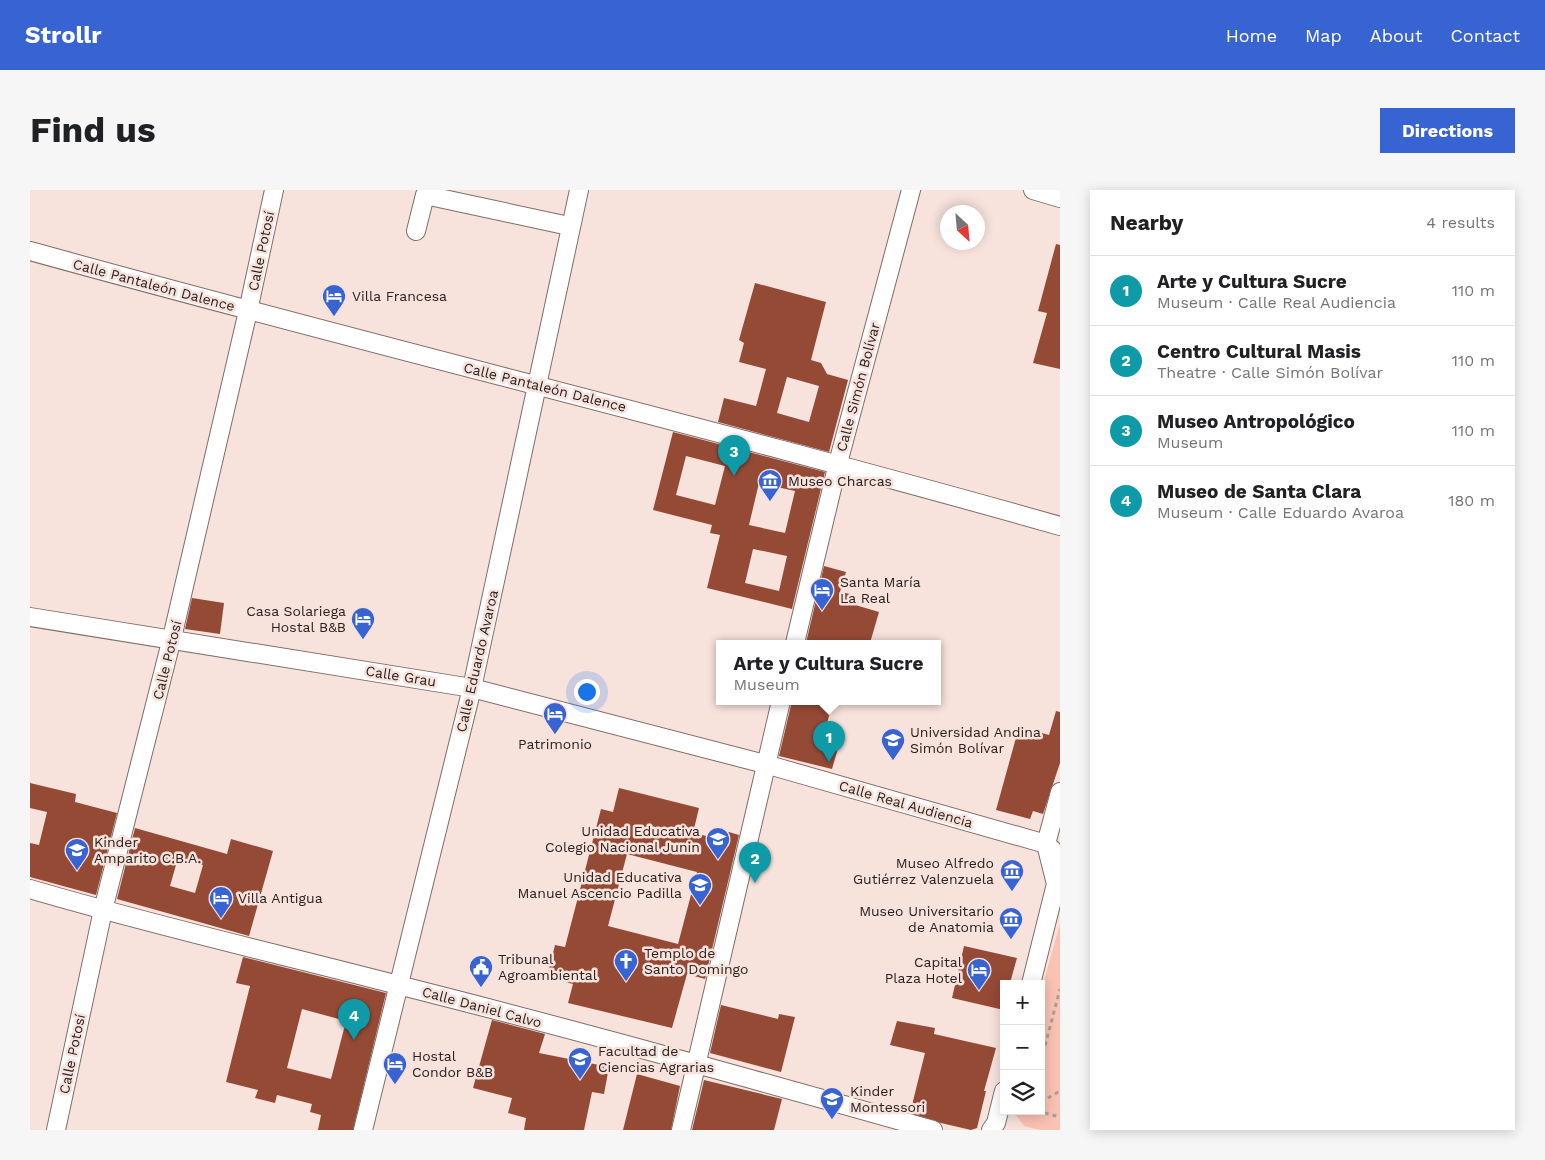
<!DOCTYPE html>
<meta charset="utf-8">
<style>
:root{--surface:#fff;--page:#f6f6f6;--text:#202124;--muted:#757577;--line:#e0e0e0;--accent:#3763d3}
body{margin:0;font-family:"Work Sans",sans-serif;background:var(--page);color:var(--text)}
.controls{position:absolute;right:15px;bottom:15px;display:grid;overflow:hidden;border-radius:0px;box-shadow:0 2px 12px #0003}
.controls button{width:45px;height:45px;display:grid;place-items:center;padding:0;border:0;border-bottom:1px solid var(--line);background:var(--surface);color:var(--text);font:25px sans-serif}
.compass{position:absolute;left:910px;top:15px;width:45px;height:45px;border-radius:50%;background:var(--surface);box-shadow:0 2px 12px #0003;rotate:154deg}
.you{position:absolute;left:556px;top:501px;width:18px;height:18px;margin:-12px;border:4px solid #fff;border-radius:50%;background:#1a73e8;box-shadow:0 0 0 8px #1a73e833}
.badge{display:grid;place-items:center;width:32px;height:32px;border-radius:50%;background:var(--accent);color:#fff;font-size:16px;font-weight:700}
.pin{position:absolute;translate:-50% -41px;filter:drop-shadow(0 1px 2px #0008)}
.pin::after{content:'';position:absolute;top:26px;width:18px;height:15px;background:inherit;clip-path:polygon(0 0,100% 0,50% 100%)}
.popup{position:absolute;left:686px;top:450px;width:225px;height:65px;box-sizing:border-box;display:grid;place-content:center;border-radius:0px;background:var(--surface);filter:drop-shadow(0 1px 4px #0005);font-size:16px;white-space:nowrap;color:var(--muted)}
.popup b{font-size:19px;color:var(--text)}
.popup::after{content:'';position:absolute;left:50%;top:100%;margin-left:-10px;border:10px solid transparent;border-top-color:var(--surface)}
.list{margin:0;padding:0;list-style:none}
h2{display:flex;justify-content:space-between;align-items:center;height:65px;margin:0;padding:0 20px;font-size:21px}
h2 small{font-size:16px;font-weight:400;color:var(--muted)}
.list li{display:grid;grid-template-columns:32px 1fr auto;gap:15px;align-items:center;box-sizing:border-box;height:70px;padding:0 20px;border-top:1px solid var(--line)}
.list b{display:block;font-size:19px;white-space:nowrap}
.list p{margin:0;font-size:16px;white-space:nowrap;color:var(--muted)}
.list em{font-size:16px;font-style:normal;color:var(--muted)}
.icon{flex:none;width:28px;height:28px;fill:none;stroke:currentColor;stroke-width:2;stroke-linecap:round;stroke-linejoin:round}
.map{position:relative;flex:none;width:1030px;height:940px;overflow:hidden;border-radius:0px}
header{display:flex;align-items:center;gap:30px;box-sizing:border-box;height:70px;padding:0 25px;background:var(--accent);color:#fff}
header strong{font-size:24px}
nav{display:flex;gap:28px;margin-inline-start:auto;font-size:18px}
.intro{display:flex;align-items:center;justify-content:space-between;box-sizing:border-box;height:120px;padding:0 30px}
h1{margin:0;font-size:35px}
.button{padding:12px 22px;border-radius:0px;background:var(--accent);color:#fff;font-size:18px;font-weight:700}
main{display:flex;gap:30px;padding:0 30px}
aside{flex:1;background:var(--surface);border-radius:0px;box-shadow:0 2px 12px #0003}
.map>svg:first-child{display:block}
</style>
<header>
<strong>Strollr</strong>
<nav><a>Home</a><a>Map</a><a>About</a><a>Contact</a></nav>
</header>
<div class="intro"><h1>Find us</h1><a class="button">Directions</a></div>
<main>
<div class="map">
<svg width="1030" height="940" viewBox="0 0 1030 940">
<rect width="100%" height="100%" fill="#f7e2dc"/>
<!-- park -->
<path fill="#f9c2b3" d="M1030,734V940H1010L994,936L983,921H1011V801Z"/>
<!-- building -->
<g fill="#954a36" fill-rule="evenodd">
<path d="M1026,54L1030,55V179L1003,173L1017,123L1008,121Z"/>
<path d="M725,93L796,112L781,170L791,173L797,184L818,190L799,262L688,232L694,208L726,216L736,179L709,172L714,153L709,150ZM757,187L789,196L779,232L747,223Z"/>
<path d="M643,242L795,282L762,419L677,398L690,345L680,343L682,335L623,320ZM656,266L695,276L685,315L646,305ZM729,293L765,301L755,343L719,335ZM723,359L757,366L749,401L715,393Z"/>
<path d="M794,376L816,382L810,402L825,405L822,414L849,422L840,453H776Z"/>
<path d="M162,408L194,413L190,444L155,439Z"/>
<path d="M762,511H782L802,516L792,550L809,555L802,579L749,566Z"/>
<path d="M1026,521L1030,522V573L1013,624L1003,621L1000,629L966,620L989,537L1019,545Z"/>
<path d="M0,593L46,604L45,612L87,623L66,705L0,687V653L9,655L17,622L0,618Z"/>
<path d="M589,598L669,618L663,643L690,649L692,640L709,645L675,789L657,784L642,838L538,813L543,794L517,787L525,755L535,757L571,619L583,622ZM597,664L667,682L648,754L578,736Z"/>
<path d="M105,638L197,664L201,649L243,661L219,746L87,709ZM148,668L173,675L165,703L140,696Z"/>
<path d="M934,756L987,768L980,793L974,792V820L922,808Z"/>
<path d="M213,767L356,803L323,940H288L291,925L280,922L282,914L247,905L245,913L225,908L228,900L196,892L220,796L206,793ZM272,819L316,831L301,889L257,878Z"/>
<path d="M691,815L748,829L749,824L765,827L751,882L680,863Z"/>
<path d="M462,830L515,844L509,863L579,877L574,904L562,902L554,940H494L496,928L478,923L482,908L443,898Z"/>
<path d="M867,831L905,838L904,844L966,858L954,901H956L947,938L941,940L911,933L880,923L895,863L860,855Z"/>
<path d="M607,884L650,896L641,940H593Z"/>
<path d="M674,890L752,909L744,940H662Z"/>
</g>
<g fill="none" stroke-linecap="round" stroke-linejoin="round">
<!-- minor casing -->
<g stroke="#7f6d68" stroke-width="20">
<g id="minor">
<path d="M1003,0L1030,8"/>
<path d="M386,41L395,5L539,36"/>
<path d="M0,61C343,156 688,239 1030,336"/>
<path d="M0,427L442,498L735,574L1016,654L1030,667"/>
<path d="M765,453L808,273L881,0"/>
<path d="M0,699C122,735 245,763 368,795C547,840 725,890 903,940"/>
<path d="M1001,794L1026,694L1016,654L1030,602"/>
<path d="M26,940L73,720L142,448L218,121L244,0"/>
<path d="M333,940L442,498L549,0"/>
<path d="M651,940L751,511"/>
<path d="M961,940L966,933L974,901"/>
</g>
</g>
<!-- path -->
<g stroke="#ae9e99" stroke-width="3" stroke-dasharray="4 4" stroke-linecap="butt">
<path d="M1011,871L1030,799"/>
<path d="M1011,912L1030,901"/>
<path d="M1007,921L1030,927"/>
</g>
<!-- minor -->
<use href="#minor" stroke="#fff" stroke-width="18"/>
</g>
<!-- icons -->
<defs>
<g id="hotel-pin" transform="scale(1.25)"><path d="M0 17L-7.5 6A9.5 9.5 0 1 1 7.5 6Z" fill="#3763d3" stroke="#f7e2dc"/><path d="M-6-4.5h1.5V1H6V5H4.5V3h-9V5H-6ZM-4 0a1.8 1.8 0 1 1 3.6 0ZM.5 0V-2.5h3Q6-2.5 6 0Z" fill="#fff"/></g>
<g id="museum-pin" transform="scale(1.25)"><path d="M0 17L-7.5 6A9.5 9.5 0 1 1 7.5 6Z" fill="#3763d3" stroke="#f7e2dc"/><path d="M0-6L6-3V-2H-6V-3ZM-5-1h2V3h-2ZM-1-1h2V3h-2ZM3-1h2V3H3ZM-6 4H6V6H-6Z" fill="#fff"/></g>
<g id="university-pin" transform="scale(1.25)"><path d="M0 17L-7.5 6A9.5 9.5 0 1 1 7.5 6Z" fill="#3763d3" stroke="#f7e2dc"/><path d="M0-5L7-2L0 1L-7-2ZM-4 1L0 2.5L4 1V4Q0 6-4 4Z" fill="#fff"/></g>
<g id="school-pin" transform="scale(1.25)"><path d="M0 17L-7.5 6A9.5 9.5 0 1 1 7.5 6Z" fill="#3763d3" stroke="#f7e2dc"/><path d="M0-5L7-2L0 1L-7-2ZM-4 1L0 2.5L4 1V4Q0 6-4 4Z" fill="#fff"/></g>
<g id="church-pin" transform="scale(1.25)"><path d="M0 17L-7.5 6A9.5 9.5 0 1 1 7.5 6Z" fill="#3763d3" stroke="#f7e2dc"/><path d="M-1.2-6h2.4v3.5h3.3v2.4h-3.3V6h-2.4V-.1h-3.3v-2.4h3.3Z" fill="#fff"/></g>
<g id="civic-pin" transform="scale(1.25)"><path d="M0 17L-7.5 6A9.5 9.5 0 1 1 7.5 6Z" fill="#3763d3" stroke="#f7e2dc"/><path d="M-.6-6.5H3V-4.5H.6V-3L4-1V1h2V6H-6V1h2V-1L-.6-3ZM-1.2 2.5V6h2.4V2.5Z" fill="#fff"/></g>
</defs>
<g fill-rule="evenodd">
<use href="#hotel-pin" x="304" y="106"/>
<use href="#museum-pin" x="740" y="291"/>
<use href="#hotel-pin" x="792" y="400"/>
<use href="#hotel-pin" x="333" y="429"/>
<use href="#hotel-pin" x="525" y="524"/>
<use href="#university-pin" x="863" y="550"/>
<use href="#school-pin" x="688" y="649"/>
<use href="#school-pin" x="47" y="660"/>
<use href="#museum-pin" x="982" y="681"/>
<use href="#school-pin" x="670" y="695"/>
<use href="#hotel-pin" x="191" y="708"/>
<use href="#museum-pin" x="981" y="729"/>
<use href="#church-pin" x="596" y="771"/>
<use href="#civic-pin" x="451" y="777"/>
<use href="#hotel-pin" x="949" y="780"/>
<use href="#university-pin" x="550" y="869"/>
<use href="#hotel-pin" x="365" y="874"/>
<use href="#school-pin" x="802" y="909"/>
</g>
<g text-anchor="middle" stroke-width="5" stroke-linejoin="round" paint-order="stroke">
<!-- street labels -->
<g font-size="14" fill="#29211f" stroke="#f7e2dc">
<text transform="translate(231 61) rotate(-78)" y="5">Calle Potosí</text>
<text transform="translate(124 95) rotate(15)" y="5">Calle Pantaleón Dalence</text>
<text transform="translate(515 197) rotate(14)" y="5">Calle Pantaleón Dalence</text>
<text transform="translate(828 197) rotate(-75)" y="5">Calle Simón Bolívar</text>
<text transform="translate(137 470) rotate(-76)" y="5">Calle Potosí</text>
<text transform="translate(447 471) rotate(-77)" y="5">Calle Eduardo Avaroa</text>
<text transform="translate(371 486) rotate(9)" y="5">Calle Grau</text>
<text transform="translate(876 614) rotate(16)" y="5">Calle Real Audiencia</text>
<text transform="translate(452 817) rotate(15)" y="5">Calle Daniel Calvo</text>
<text transform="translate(42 864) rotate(-78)" y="5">Calle Potosí</text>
</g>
<!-- poi labels -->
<g font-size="14" fill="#29211f" stroke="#f7e2dc" text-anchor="start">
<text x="322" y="111">Villa Francesa</text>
<text x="758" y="296">Museo Charcas</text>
<text x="810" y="397">Santa María<tspan x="810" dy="16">La Real</tspan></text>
<text x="316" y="426" text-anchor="end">Casa Solariega<tspan x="316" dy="16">Hostal B&amp;B</tspan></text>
<text x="880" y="547">Universidad Andina<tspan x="880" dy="16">Simón Bolívar</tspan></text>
<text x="525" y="559" text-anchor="middle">Patrimonio</text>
<text x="670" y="646" text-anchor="end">Unidad Educativa<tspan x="670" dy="16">Colegio Nacional Junin</tspan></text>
<text x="64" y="657">Kinder<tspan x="64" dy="16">Amparito C.B.A.</tspan></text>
<text x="964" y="678" text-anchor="end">Museo Alfredo<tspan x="964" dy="16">Gutiérrez Valenzuela</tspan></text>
<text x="652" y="692" text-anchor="end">Unidad Educativa<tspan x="652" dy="16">Manuel Ascencio Padilla</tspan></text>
<text x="208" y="713">Villa Antigua</text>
<text x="964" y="726" text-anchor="end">Museo Universitario<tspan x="964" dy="16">de Anatomia</tspan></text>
<text x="614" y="768">Templo de<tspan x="614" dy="16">Santo Domingo</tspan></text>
<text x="468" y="774">Tribunal<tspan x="468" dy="16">Agroambiental</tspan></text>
<text x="932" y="777" text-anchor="end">Capital<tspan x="932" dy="16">Plaza Hotel</tspan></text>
<text x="568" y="866">Facultad de<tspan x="568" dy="16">Ciencias Agrarias</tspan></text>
<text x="382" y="871">Hostal<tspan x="382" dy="16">Condor B&amp;B</tspan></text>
<text x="820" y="906">Kinder<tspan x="820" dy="16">Montessori</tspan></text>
</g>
</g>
</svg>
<div class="controls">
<button>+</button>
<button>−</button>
<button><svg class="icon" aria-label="layers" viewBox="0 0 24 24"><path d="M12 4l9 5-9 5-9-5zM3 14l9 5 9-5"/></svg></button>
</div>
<svg class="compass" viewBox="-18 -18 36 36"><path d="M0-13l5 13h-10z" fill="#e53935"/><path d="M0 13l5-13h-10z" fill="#757577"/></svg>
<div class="you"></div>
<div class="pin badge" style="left:799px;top:572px;background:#0f9aa8">1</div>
<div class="popup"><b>Arte y Cultura Sucre</b>Museum</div>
<div class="pin badge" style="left:725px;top:693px;background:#0f9aa8">2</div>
<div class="pin badge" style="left:704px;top:286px;background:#0f9aa8">3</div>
<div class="pin badge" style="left:324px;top:850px;background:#0f9aa8">4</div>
</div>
<aside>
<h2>Nearby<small>4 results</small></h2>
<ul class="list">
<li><span class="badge" style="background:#0f9aa8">1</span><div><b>Arte y Cultura Sucre</b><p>Museum · Calle Real Audiencia</p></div><em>110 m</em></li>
<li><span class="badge" style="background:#0f9aa8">2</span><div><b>Centro Cultural Masis</b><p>Theatre · Calle Simón Bolívar</p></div><em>110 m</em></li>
<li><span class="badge" style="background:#0f9aa8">3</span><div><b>Museo Antropológico</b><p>Museum</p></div><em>110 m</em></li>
<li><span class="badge" style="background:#0f9aa8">4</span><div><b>Museo de Santa Clara</b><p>Museum · Calle Eduardo Avaroa</p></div><em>180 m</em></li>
</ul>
</aside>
</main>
